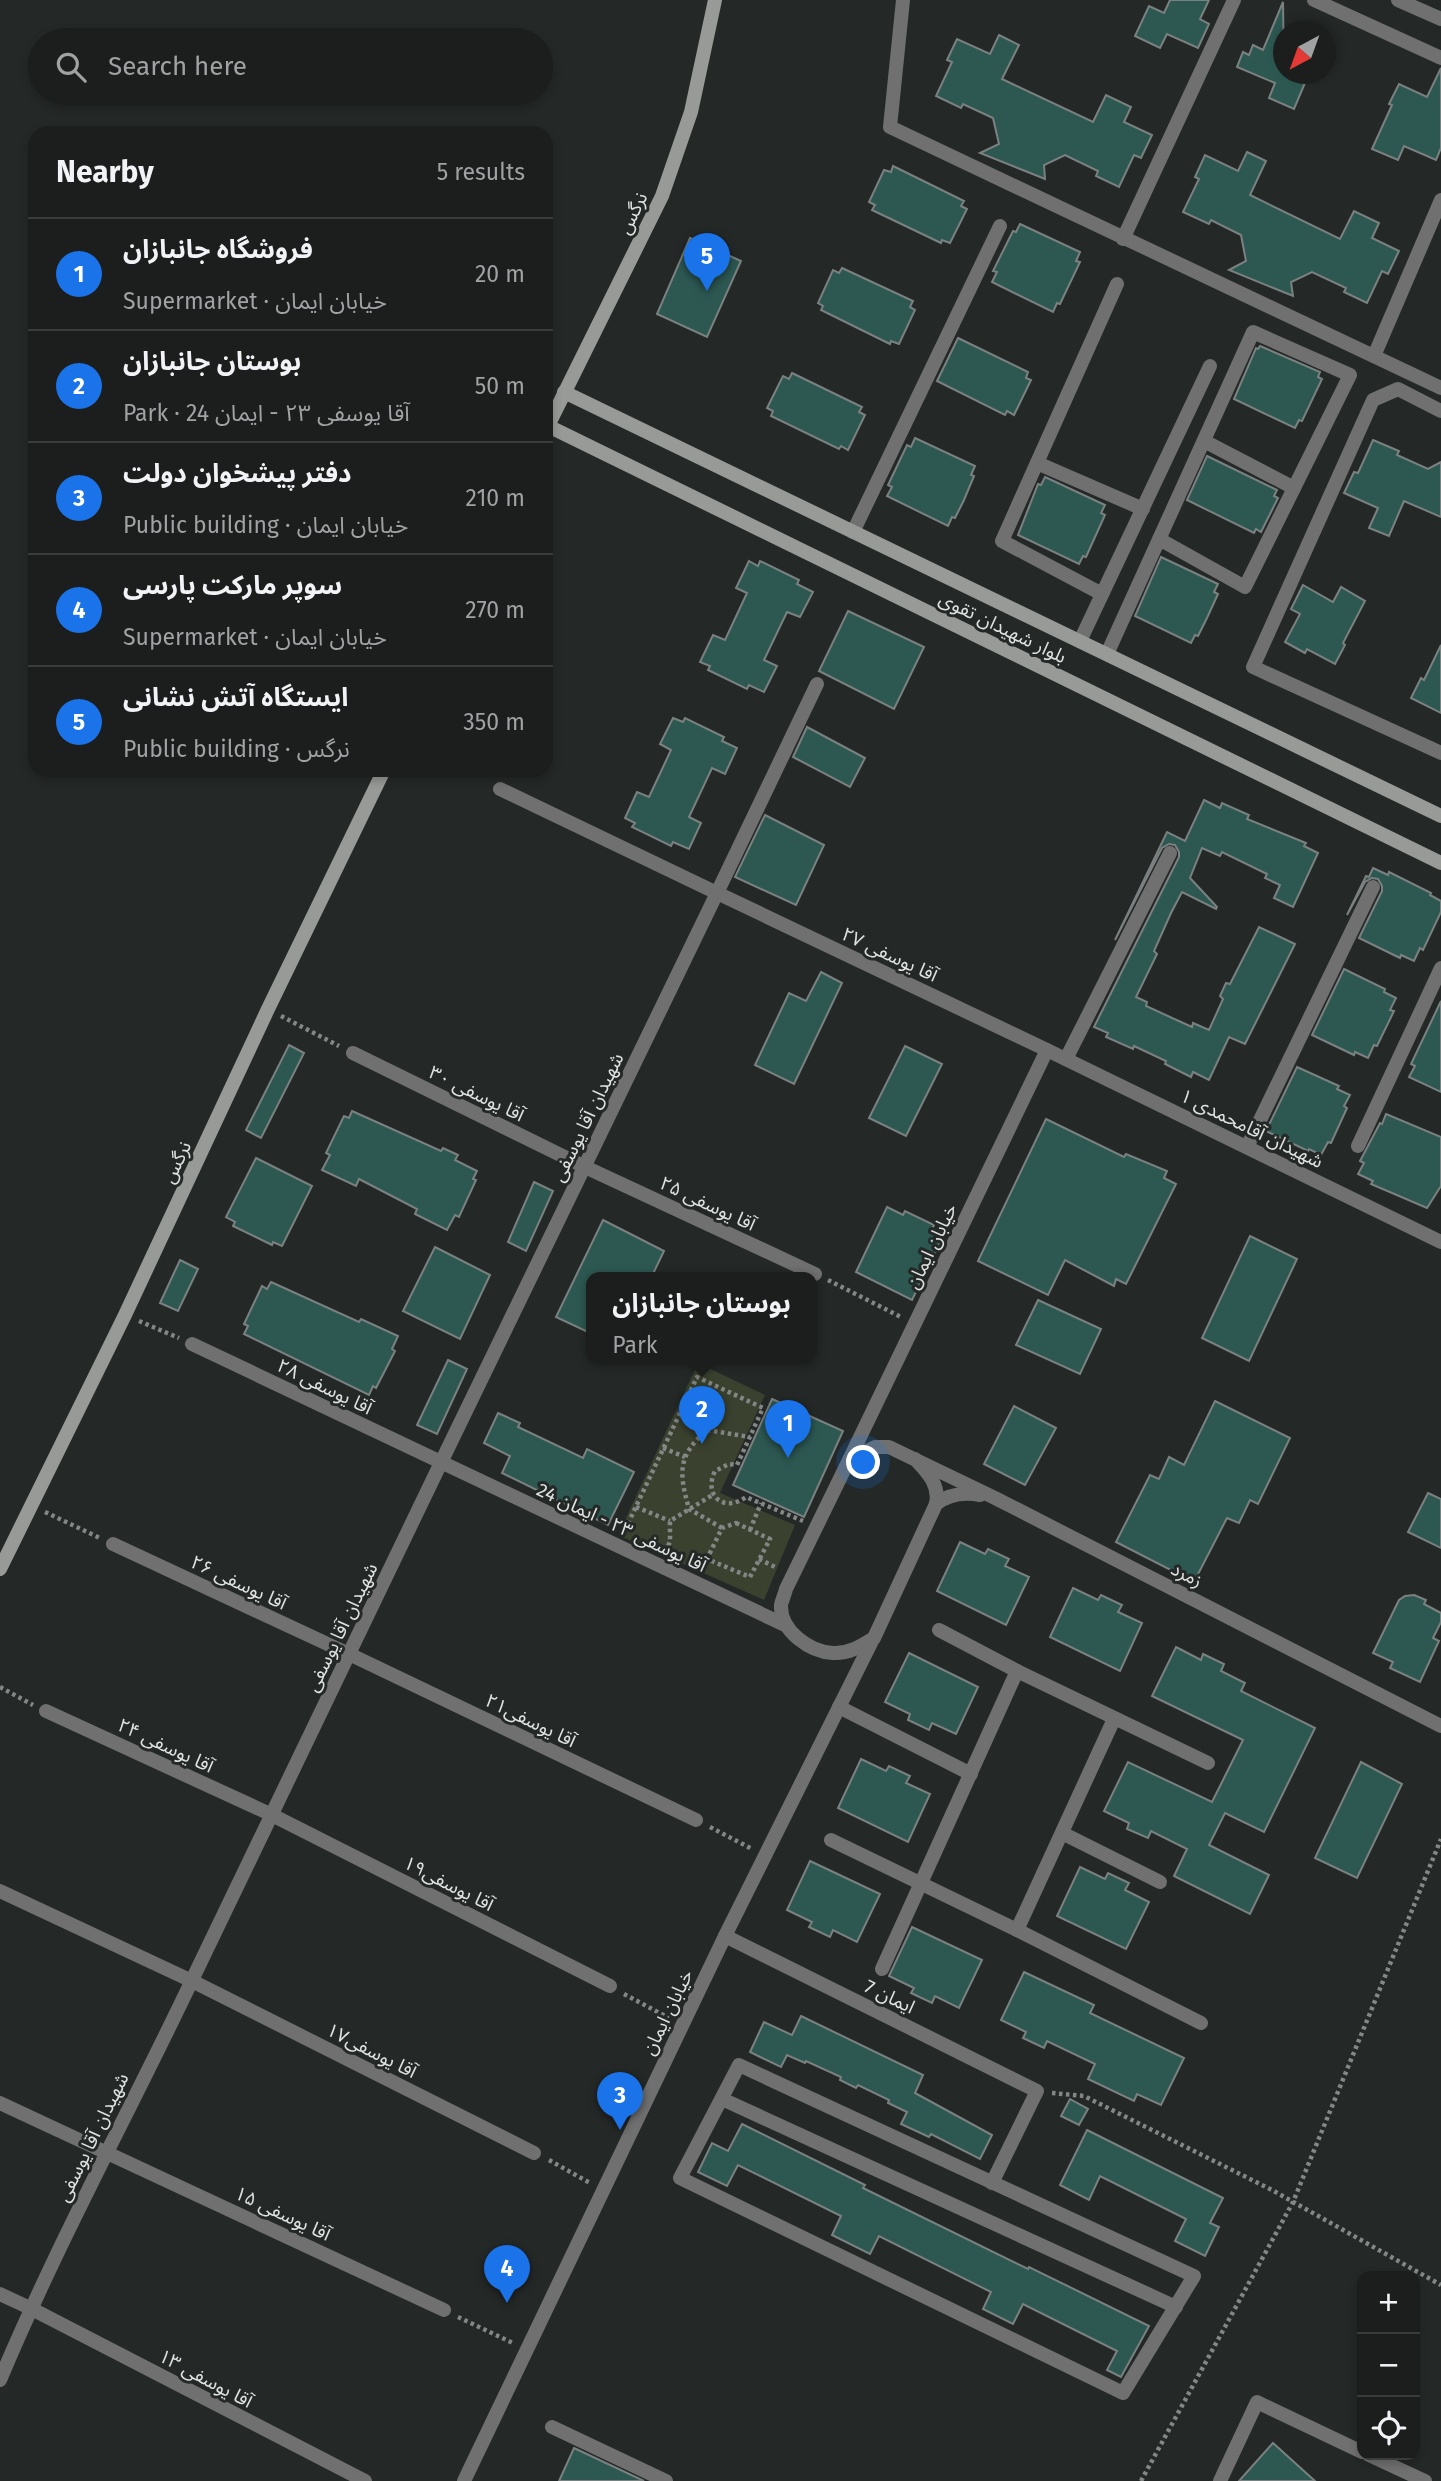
<!DOCTYPE html>
<meta charset="utf-8">
<style>
:root{--surface:#1b1e1c;--page:#282b29;--text:#f1f3f6;--muted:#a0a2a3;--line:#393c3b;--accent:#1a73e8}
body{margin:0;font-family:"Fira Sans","Noto Sans Arabic",sans-serif;background:var(--page);color:var(--text)}
.controls{position:absolute;right:21px;bottom:21px;display:grid;overflow:hidden;border-radius:14px;box-shadow:0 4px 10px #0003}
.controls button{width:63px;height:63px;display:grid;place-items:center;padding:0;border:0;border-bottom:2px solid var(--line);background:var(--surface);color:var(--text);font:35px sans-serif}
.compass{position:absolute;left:1273px;top:21px;width:63px;height:63px;border-radius:50%;background:var(--surface);box-shadow:0 4px 10px #0003;rotate:221deg}
.you{position:absolute;left:864px;top:1463px;width:24px;height:24px;margin:-18px;border:5px solid #fff;border-radius:50%;background:#1a73e8;box-shadow:0 0 0 10px #1a73e833}
.badge{display:grid;place-items:center;width:46px;height:46px;border-radius:50%;background:var(--accent);color:#fff;font-size:23px;font-weight:700}
.pin{position:absolute;translate:-50% -58px;filter:drop-shadow(0 2px 4px #0008)}
.pin::after{content:'';position:absolute;top:37px;width:24px;height:21px;background:inherit;clip-path:polygon(0 0,100% 0,50% 100%)}
.popup{position:absolute;left:586px;top:1272px;width:231px;height:91px;box-sizing:border-box;display:grid;place-content:center;border-radius:14px;background:var(--surface);filter:drop-shadow(0 2px 5px #0005);font-size:23px;white-space:nowrap;color:var(--muted)}
.popup b{font-size:26px;color:var(--text)}
.popup::after{content:'';position:absolute;left:50%;top:100%;margin-left:-14px;border:14px solid transparent;border-top-color:var(--surface)}
.list{margin:0;padding:0;list-style:none}
h2{display:flex;justify-content:space-between;align-items:center;height:91px;margin:0;padding:0 28px;font-size:30px}
h2 small{font-size:23px;font-weight:400;color:var(--muted)}
.list li{display:grid;grid-template-columns:46px 1fr auto;gap:21px;align-items:center;box-sizing:border-box;height:112px;padding:0 28px;border-top:2px solid var(--line)}
.list b{display:block;font-size:26px;white-space:nowrap}
.list p{margin:0;font-size:23px;white-space:nowrap;color:var(--muted)}
.list em{font-size:23px;font-style:normal;color:var(--muted)}
.icon{flex:none;width:38px;height:38px;fill:none;stroke:currentColor;stroke-width:2;stroke-linecap:round;stroke-linejoin:round}
.map{position:relative;flex:none;width:1441px;height:2481px;overflow:hidden}
.search{position:absolute;background:var(--surface);box-shadow:0 4px 10px #0003;left:28px;top:28px;width:525px;height:77px;display:flex;align-items:center;gap:18px;box-sizing:border-box;padding:0 24px;border-radius:38px;color:var(--muted);font-size:26px}
.panel{position:absolute;background:var(--surface);box-shadow:0 4px 10px #0003;left:28px;top:126px;width:525px;height:651px;border-radius:21px}
.map>svg:first-child{display:block}
</style>
<div class="map">
<svg width="1441" height="2481" viewBox="0 0 1441 2481">
<rect width="100%" height="100%" fill="#242826"/>
<!-- green -->
<path fill="#3a422f" d="M698,1363L765,1395L720,1493L795,1525L764,1600L618,1535Z"/>
<!-- building -->
<g fill="#2d5852" stroke="#7b8180" stroke-width="2">
<path d="M1170,0H1209L1200,19L1209,24L1198,48L1167,34L1160,48L1135,36L1149,6L1164,13Z"/>
<path d="M1283,2L1284,74H1295L1307,78L1294,109L1269,98L1275,83L1237,67L1243,52L1249,55L1253,45L1263,50Z"/>
<path d="M999,35L1019,45L1002,79L1093,122L1106,95L1131,107L1124,122L1152,135L1141,158L1134,155L1119,187L1096,176L1098,171L1065,155L1044,165L1045,179L980,153L999,144L993,118L963,104L961,108L936,96L952,62L947,60L957,39L990,54Z"/>
<path d="M1441,68V148L1436,160L1404,146L1398,160L1372,149L1392,105L1389,104L1399,84L1427,97Z"/>
<path d="M1247,152L1266,161L1250,195L1340,239L1354,211L1379,223L1372,238L1399,251L1388,274L1382,271L1367,303L1344,292L1346,288L1312,272L1291,282L1293,296L1229,270L1246,261L1241,235L1211,220L1209,224L1183,212L1199,179L1195,177L1205,155L1238,171Z"/>
<path d="M893,166L964,201L961,206L967,209L950,243L942,240L941,243L872,210L875,205L869,202L884,170L891,172Z"/>
<path d="M1020,224L1080,252L1076,261L1080,262L1060,304L1057,303L1053,312L992,282L997,272L993,271L1013,231L1016,232Z"/>
<path d="M690,238L741,261L707,337L657,314Z"/>
<path d="M842,268L913,301L910,307L915,310L899,344L891,341L890,344L821,310L823,306L818,303L833,270L839,273Z"/>
<path d="M958,338L1028,372L1026,378L1031,380L1014,415L1007,411L1005,415L937,381Z"/>
<path d="M1260,346L1320,372L1318,377L1322,379L1302,421L1299,420L1295,428L1234,399L1256,348L1258,349Z"/>
<path d="M792,373L862,407L859,412L865,415L848,450L841,446L839,449L771,416L773,411L767,408L783,376L789,379Z"/>
<path d="M915,438L975,466L971,475L974,476L964,500L955,518L952,517L948,526L887,496L892,487L888,485L907,445L911,447Z"/>
<path d="M1373,440L1399,451L1397,455L1428,469L1441,462V517L1404,501L1389,536L1369,528L1378,508L1344,493L1354,472L1358,473Z"/>
<path d="M1207,456L1277,490L1274,496L1278,498L1261,532L1256,529L1254,533L1187,500Z"/>
<path d="M1045,477L1105,505L1101,513L1105,515L1086,557L1083,556L1079,564L1018,535L1038,484L1041,485Z"/>
<path d="M1161,557L1218,584L1214,592L1218,594L1207,618L1198,636L1195,635L1191,643L1135,616Z"/>
<path d="M749,561L758,566L760,561L799,580L797,584L813,592L800,617L787,612L764,660L777,666L764,692L749,685L747,689L708,670L710,666L700,662L713,635L725,640L747,593L736,588Z"/>
<path d="M1303,585L1333,602L1341,587L1365,601L1343,643L1345,645L1335,664L1307,649L1305,653L1285,642L1300,614L1291,609Z"/>
<path d="M848,611L924,647L894,709L819,671Z"/>
<path d="M1441,645V713L1411,698L1421,678L1424,680Z"/>
<path d="M673,718L683,722L685,718L724,737L722,741L737,748L725,774L712,768L689,817L701,823L689,849L673,842L671,846L632,827L635,823L625,818L637,792L649,797L671,750L660,744Z"/>
<path d="M807,727L865,758L850,787L793,757Z"/>
<path d="M1204,800L1220,808L1222,803L1249,815L1247,819L1306,843L1304,846L1318,853L1293,907L1274,898L1280,885L1265,878L1267,874L1222,852L1220,856L1202,848L1190,878L1217,907L1216,909L1182,892L1171,913L1154,951L1157,954L1136,997L1147,1002L1146,1006L1192,1027L1193,1023L1209,1030L1223,999L1220,996L1226,983L1230,984L1259,927L1295,944L1245,1044L1229,1037L1209,1080L1193,1072L1191,1077L1165,1064L1166,1061L1134,1046L1133,1049L1106,1037L1108,1033L1094,1027L1179,857V852L1175,845L1169,844L1162,848L1115,940L1167,832L1185,841Z"/>
<path d="M765,815L824,845L796,905L735,877Z"/>
<path d="M1373,868L1388,875L1389,872L1431,893L1430,895L1441,901V912L1423,950L1420,948L1414,961L1401,955L1400,958L1359,938L1382,891V886L1378,879L1372,878L1365,882L1347,915L1366,876L1369,877Z"/>
<path d="M1344,969L1385,989L1384,992L1396,998L1390,1010L1394,1011L1377,1046L1374,1045L1368,1058L1355,1052L1354,1055L1312,1035Z"/>
<path d="M821,972L842,983L794,1084L755,1065L789,993L806,1001Z"/>
<path d="M1441,1001V1092L1409,1077L1415,1066L1411,1064Z"/>
<path d="M289,1045L304,1053L261,1138L246,1130Z"/>
<path d="M905,1046L942,1064L906,1136L869,1118Z"/>
<path d="M1297,1067L1339,1086L1337,1089L1350,1095L1344,1106L1347,1108L1331,1143L1328,1142L1321,1155L1309,1149L1308,1151L1266,1131Z"/>
<path d="M352,1111L441,1151L443,1148L458,1155L455,1160L477,1171L473,1179L476,1180L459,1217L455,1215L447,1230L415,1214L417,1209L359,1179L356,1186L322,1170L330,1155L326,1153L344,1116L349,1118Z"/>
<path d="M1386,1114L1441,1137V1186L1427,1208L1371,1184L1373,1181L1358,1174L1364,1163L1360,1161L1380,1123L1382,1124Z"/>
<path d="M1046,1119L1124,1157L1126,1154L1167,1171L1164,1178L1176,1184L1126,1284L1116,1279L1114,1286L1065,1260L1048,1295L978,1261Z"/>
<path d="M256,1158L312,1186L282,1246L273,1242L272,1245L233,1226L235,1222L226,1217Z"/>
<path d="M534,1182L553,1191L526,1251L508,1242Z"/>
<path d="M887,1207L903,1215L905,1211L934,1225L932,1229L944,1235L912,1300L856,1272Z"/>
<path d="M603,1220L664,1251L651,1278H592V1334L556,1317Z"/>
<path d="M1250,1236L1297,1259L1249,1361L1202,1338Z"/>
<path d="M435,1247L490,1275L460,1339L403,1311Z"/>
<path d="M180,1260L198,1269L178,1311L160,1303Z"/>
<path d="M271,1282L359,1322L361,1319L398,1336L392,1349L395,1351L376,1388L373,1386L369,1395L244,1334L248,1326L244,1324L262,1286L267,1289Z"/>
<path d="M1038,1300L1101,1329L1080,1374L1016,1345Z"/>
<path d="M448,1360L467,1369L437,1434L417,1425Z"/>
<path d="M772,1399L843,1431L804,1517L733,1485Z"/>
<path d="M1215,1401L1290,1438L1258,1504L1250,1500L1239,1523L1227,1518L1194,1582L1116,1542L1150,1475L1159,1479L1169,1457L1184,1465Z"/>
<path d="M1014,1406L1056,1428L1025,1485L984,1464Z"/>
<path d="M498,1413L520,1423L518,1427L583,1458L587,1449L634,1472L608,1525L502,1473L510,1456L484,1443Z"/>
<path d="M1428,1493L1441,1499V1548L1408,1532Z"/>
<path d="M960,1542L985,1554L988,1549L1009,1559L1005,1566L1029,1577L1006,1625L937,1591Z"/>
<path d="M1073,1588L1098,1600L1101,1595L1122,1605L1118,1612L1142,1623L1120,1671L1050,1637Z"/>
<path d="M1414,1595L1426,1600L1424,1604L1441,1613V1622L1433,1638L1439,1641L1420,1682L1390,1668L1393,1662L1373,1653L1399,1600L1405,1596Z"/>
<path d="M1176,1647L1201,1660L1203,1654L1224,1664L1221,1671L1245,1683L1241,1691L1315,1728L1264,1832L1225,1813L1209,1845L1269,1875L1250,1914L1174,1876L1187,1849L1151,1831L1148,1838L1127,1829L1129,1823L1104,1811L1128,1762L1212,1802L1243,1740L1152,1696Z"/>
<path d="M909,1653L978,1687L956,1734L932,1723L929,1730L908,1720L910,1714L885,1702Z"/>
<path d="M861,1759L886,1771L889,1766L910,1776L906,1783L930,1794L908,1842L838,1808Z"/>
<path d="M1361,1762L1402,1784L1357,1878L1315,1858Z"/>
<path d="M810,1861L880,1894L857,1942L833,1930L830,1937L809,1927L812,1922L787,1910Z"/>
<path d="M1080,1867L1105,1879L1108,1873L1129,1883L1125,1890L1149,1902L1126,1949L1057,1916Z"/>
<path d="M912,1927L982,1960L959,2008L935,1996L932,2003L911,1993L914,1988L889,1976Z"/>
<path d="M1024,1972L1094,2005L1090,2013L1184,2058L1161,2105L1137,2094L1134,2101L1088,2079L1095,2064L1047,2041L1044,2048L1023,2038L1026,2032L1001,2020Z"/>
<path d="M801,2016L923,2075L915,2093L992,2135L980,2159L931,2134L929,2137L901,2124L907,2112L888,2103L889,2100L858,2085L856,2088L840,2080L841,2077L806,2061L805,2063L787,2055L781,2067L750,2052L764,2022L792,2035Z"/>
<path d="M1070,2099L1088,2109L1079,2125L1061,2116Z"/>
<path d="M742,2124L865,2185L863,2188L1028,2269L1029,2267L1149,2326L1121,2377L1107,2370L1117,2351L1023,2304L1013,2324L983,2309L991,2292L879,2236L870,2254L832,2235L841,2216L738,2165L727,2186L698,2172L712,2143L728,2151Z"/>
<path d="M1087,2130L1223,2198L1210,2223L1219,2227L1205,2256L1175,2241L1186,2219L1100,2176L1089,2200L1060,2185Z"/>
<path d="M1273,2443L1315,2481H1239Z"/>
<path d="M574,2448L644,2481H559Z"/>
</g>
<g fill="none" stroke-linecap="round" stroke-linejoin="round">
<!-- path -->
<g stroke="#848786" stroke-width="4.5" stroke-dasharray="3.5 3.5" stroke-linecap="butt">
<path d="M281,1016L339,1046"/>
<path d="M828,1280L901,1317"/>
<path d="M139,1321L179,1338"/>
<path d="M663,1448L685,1457"/>
<path d="M636,1507L670,1521"/>
<path d="M45,1512L100,1538"/>
<path d="M736,1523L770,1539L750,1577L707,1559L722,1528Z"/>
<path d="M722,1528L689,1509C679,1473 677,1456 707,1430L750,1437"/>
<path d="M625,1530L697,1377L763,1408L737,1465L729,1464L715,1471C703,1496 724,1513 746,1497L803,1521"/>
<path d="M750,1530L761,1503"/>
<path d="M665,1552L670,1542V1521L714,1494"/>
<path d="M759,1559L777,1568"/>
<path d="M0,1687L33,1705"/>
<path d="M710,1827L752,1849"/>
<path d="M624,1994L669,2018"/>
<path d="M1052,2093L1084,2096L1272,2190L1441,2285"/>
<path d="M549,2160L590,2183"/>
<path d="M458,2317L513,2343"/>
<path d="M1141,2481L1293,2202L1441,1839"/>
</g>
<!-- minor -->
<g stroke="#6f706f" stroke-width="14">
<path d="M903,0L890,127L1441,388"/>
<path d="M1314,0L1441,58"/>
<path d="M1398,0L1441,19"/>
<path d="M1123,239L1234,0"/>
<path d="M1374,356L1441,200"/>
<path d="M1441,411L1398,389L1373,400L1253,667L1441,753"/>
<path d="M1204,441L1294,488"/>
<path d="M1037,463L1143,509"/>
<path d="M853,532L1000,226"/>
<path d="M1102,594L1002,541L1117,284"/>
<path d="M1080,641L1210,366"/>
<path d="M1107,654L1253,332L1350,375L1245,587L1159,539"/>
<path d="M500,789L717,893L817,684"/>
<path d="M353,1053L585,1167L815,1274"/>
<path d="M1066,1059L1170,853"/>
<path d="M1358,1146L1441,968"/>
<path d="M1247,1147L1373,887"/>
<path d="M192,1344L787,1626"/>
<path d="M849,1460L1047,1050"/>
<path d="M113,1544L349,1654L696,1820"/>
<path d="M939,1630L1017,1671L1208,1763"/>
<path d="M839,1707L971,1774"/>
<path d="M46,1711L270,1814L610,1986"/>
<path d="M1062,1833L1160,1882"/>
<path d="M831,1840L1017,1930L1114,1719"/>
<path d="M0,1891L192,1981L534,2153"/>
<path d="M1017,1930L1201,2023"/>
<path d="M725,1936L1037,2091L992,2183"/>
<path d="M882,1969L1017,1671"/>
<path d="M739,2065L1194,2276L1123,2393L680,2178Z"/>
<path d="M722,2099L1176,2307"/>
<path d="M0,2103L444,2310"/>
<path d="M0,2294L30,2308L365,2481"/>
<path d="M552,2427L666,2481"/>
<path d="M1369,2455L1425,2481"/>
<path d="M1220,2481L1257,2402L1362,2452"/>
</g>
<!-- tertiary -->
<g stroke="#6f706f" stroke-width="14">
<path d="M915,1459C928,1473 940,1485 936,1504L874,1638C861,1646 849,1654 833,1653C810,1652 780,1631 781,1605C782,1600 785,1594 786,1589L849,1460L875,1447H889L995,1498L1441,1726"/>
<path d="M936,1504C949,1494 964,1492 980,1495"/>
<path d="M0,2380C58,2242 130,2111 194,1976C366,1614 543,1254 717,893L1047,1050L1441,1242"/>
<path d="M464,2481L725,1936L873,1639"/>
</g>
<!-- secondary -->
<g stroke="#989a98" stroke-width="14">
<path d="M564,392L1441,816"/>
<path d="M548,426L1441,863"/>
<path d="M546,430L662,196L691,112L715,0"/>
<path d="M0,1569L125,1315L268,1009L384,770"/>
</g>
</g>
<g text-anchor="middle" stroke-width="6" stroke-linejoin="round" paint-order="stroke">
<!-- street labels -->
<g font-size="19" fill="#dfe2e1" stroke="#242826">
<text transform="translate(632 213) rotate(-64)" y="7">نرگس</text>
<text transform="translate(1003 627) rotate(26)" y="7">بلوار شهیدان تقوی</text>
<text transform="translate(890 954) rotate(25)" y="7">آقا یوسفی ۲۷</text>
<text transform="translate(477 1093) rotate(26)" y="7">آقا یوسفی ۳۰</text>
<text transform="translate(587 1117) rotate(-64)" y="7">شهیدان آقا یوسفی</text>
<text transform="translate(1252 1128) rotate(26)" y="7">شهیدان آقامحمدی ۱</text>
<text transform="translate(176 1162) rotate(-65)" y="7">نرگس</text>
<text transform="translate(708 1203) rotate(25)" y="7">آقا یوسفی ۲۵</text>
<text transform="translate(931 1246) rotate(-64)" y="7">خیابان ایمان</text>
<text transform="translate(325 1386) rotate(26)" y="7">آقا یوسفی ۲۸</text>
<text transform="translate(622 1527) rotate(25)" y="7">آقا یوسفی ۲۳ - ایمان 24</text>
<text transform="translate(1187 1574) rotate(27)" y="7">زمرد</text>
<text transform="translate(239 1582) rotate(25)" y="7">آقا یوسفی ۲۶</text>
<text transform="translate(341 1627) rotate(-64)" y="7">شهیدان آقا یوسفی</text>
<text transform="translate(531 1720) rotate(26)" y="7">آقا یوسفی۲۱</text>
<text transform="translate(166 1745) rotate(25)" y="7">آقا یوسفی ۲۴</text>
<text transform="translate(449 1883) rotate(27)" y="7">آقا یوسفی۱۹</text>
<text transform="translate(890 1996) rotate(26)" y="7">ایمان 7</text>
<text transform="translate(667 2012) rotate(-64)" y="7">خیابان ایمان</text>
<text transform="translate(372 2050) rotate(27)" y="7">آقا یوسفی۱۷</text>
<text transform="translate(92 2137) rotate(-64)" y="7">شهیدان آقا یوسفی</text>
<text transform="translate(283 2213) rotate(25)" y="7">آقا یوسفی ۱۵</text>
<text transform="translate(206 2378) rotate(28)" y="7">آقا یوسفی ۱۳</text>
</g>
</g>
</svg>
<div class="controls">
<button>+</button>
<button>−</button>
<button><svg class="icon" aria-label="locate" viewBox="0 0 24 24"><circle cx="12" cy="12" r="6"/><path d="M12 2v4M12 18v4M2 12h4M18 12h4"/></svg></button>
</div>
<svg class="compass" viewBox="-18 -18 36 36"><path d="M0-13l5 13h-10z" fill="#e53935"/><path d="M0 13l5-13h-10z" fill="#a0a2a3"/></svg>
<div class="you"></div>
<div class="pin badge" style="left:788px;top:1458px">1</div>
<div class="pin badge" style="left:702px;top:1444px">2</div>
<div class="popup"><b>بوستان جانبازان</b>Park</div>
<div class="pin badge" style="left:620px;top:2130px">3</div>
<div class="pin badge" style="left:507px;top:2303px">4</div>
<div class="pin badge" style="left:707px;top:291px">5</div>
<div class="search"><svg class="icon" aria-label="search" viewBox="0 0 24 24"><circle cx="10" cy="10" r="6"/><path d="M15 15l6 6"/></svg>Search here</div>
<section class="panel">
<h2>Nearby<small>5 results</small></h2>
<ul class="list">
<li><span class="badge">1</span><div><b>فروشگاه جانبازان</b><p>Supermarket · خیابان ایمان</p></div><em>20 m</em></li>
<li><span class="badge">2</span><div><b>بوستان جانبازان</b><p>Park · آقا یوسفی ۲۳ - ایمان 24</p></div><em>50 m</em></li>
<li><span class="badge">3</span><div><b>دفتر پیشخوان دولت</b><p>Public building · خیابان ایمان</p></div><em>210 m</em></li>
<li><span class="badge">4</span><div><b>سوپر مارکت پارسی</b><p>Supermarket · خیابان ایمان</p></div><em>270 m</em></li>
<li><span class="badge">5</span><div><b>ایستگاه آتش نشانی</b><p>Public building · نرگس</p></div><em>350 m</em></li>
</ul>
</section>
</div>
